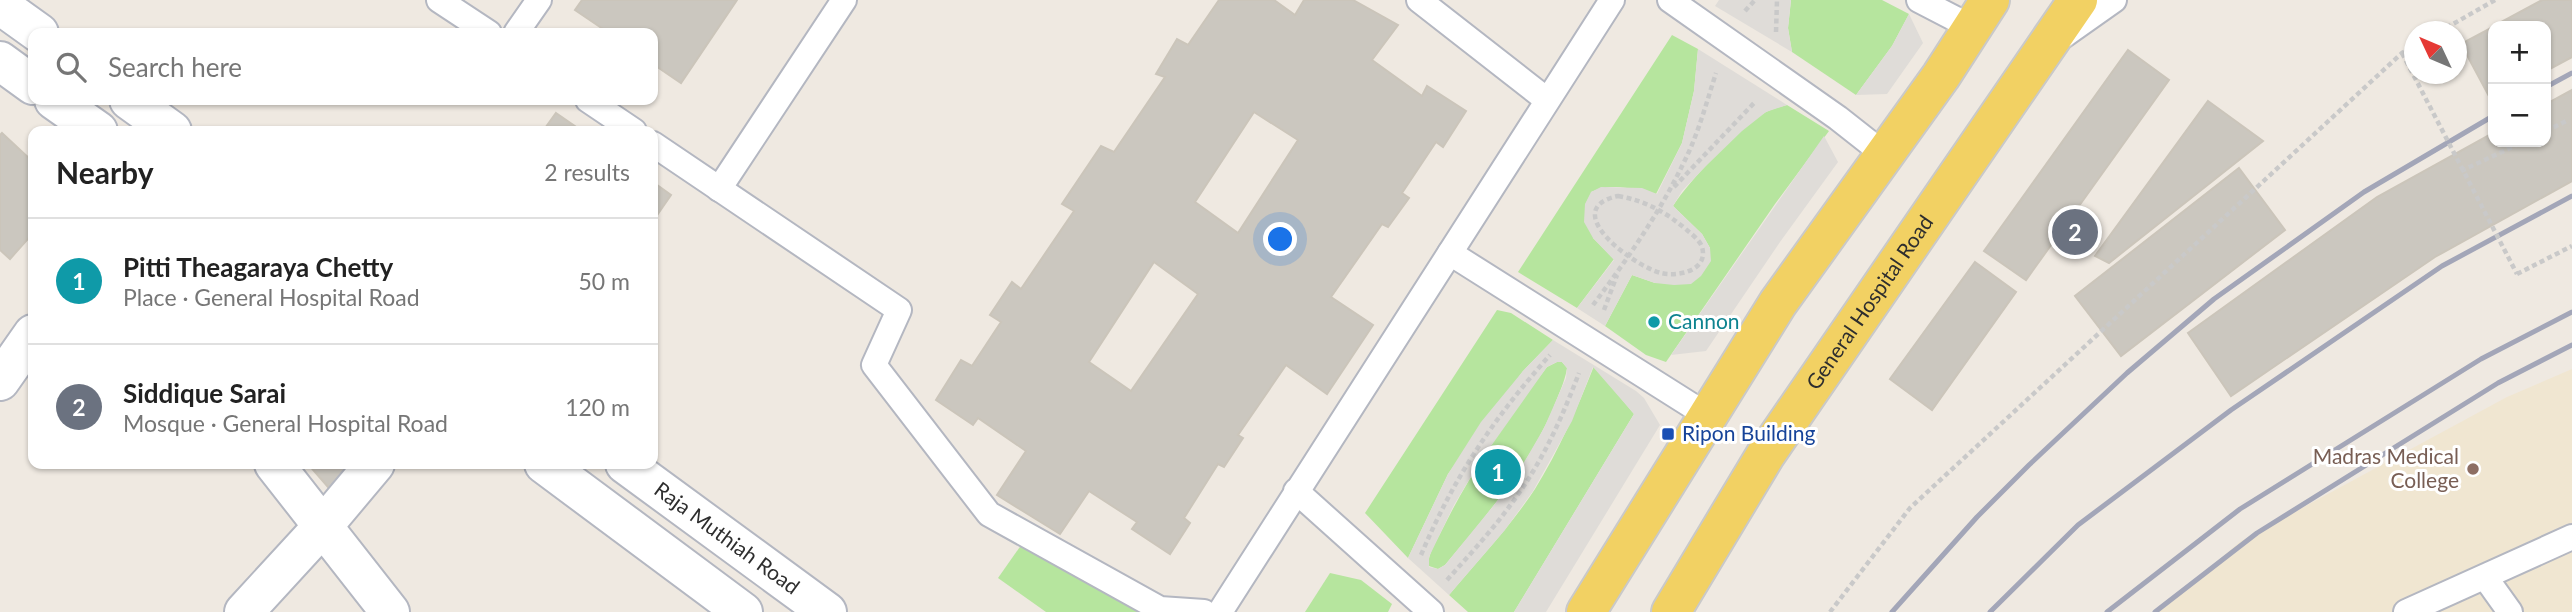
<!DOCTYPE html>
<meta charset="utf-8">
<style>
:root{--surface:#fff;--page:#f2f2f2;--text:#222;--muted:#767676;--line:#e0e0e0;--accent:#2563eb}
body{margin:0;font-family:Lato,sans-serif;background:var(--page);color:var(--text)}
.controls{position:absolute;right:21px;top:21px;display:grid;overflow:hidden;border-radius:14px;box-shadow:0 2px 5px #0004}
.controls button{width:63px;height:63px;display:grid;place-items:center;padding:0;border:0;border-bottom:2px solid var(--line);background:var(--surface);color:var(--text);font:35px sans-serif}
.compass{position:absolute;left:2404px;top:21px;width:63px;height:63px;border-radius:50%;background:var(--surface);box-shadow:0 2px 5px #0004;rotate:314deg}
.you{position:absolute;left:1281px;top:240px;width:24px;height:24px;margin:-18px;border:5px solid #fff;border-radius:50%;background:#1a73e8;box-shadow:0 0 0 10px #1a73e833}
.badge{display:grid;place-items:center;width:46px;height:46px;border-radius:50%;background:var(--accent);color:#fff;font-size:23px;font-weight:700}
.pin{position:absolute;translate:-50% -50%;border:4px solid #fff;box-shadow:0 2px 7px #0006}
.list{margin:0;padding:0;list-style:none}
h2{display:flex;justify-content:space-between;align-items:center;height:91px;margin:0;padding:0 28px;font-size:30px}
h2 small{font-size:23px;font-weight:400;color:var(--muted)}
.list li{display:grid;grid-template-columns:46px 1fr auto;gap:21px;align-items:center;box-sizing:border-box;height:126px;padding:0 28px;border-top:2px solid var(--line)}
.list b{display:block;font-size:26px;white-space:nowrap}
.list p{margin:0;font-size:23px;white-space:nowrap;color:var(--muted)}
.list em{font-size:23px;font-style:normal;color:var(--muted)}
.icon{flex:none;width:38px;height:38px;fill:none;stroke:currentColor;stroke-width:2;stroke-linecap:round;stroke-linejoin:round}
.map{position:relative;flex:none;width:2572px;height:612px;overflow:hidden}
.search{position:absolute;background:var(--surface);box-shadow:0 2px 5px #0004;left:28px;top:28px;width:630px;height:77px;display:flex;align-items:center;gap:18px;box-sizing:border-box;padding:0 24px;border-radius:14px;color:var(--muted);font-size:26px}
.panel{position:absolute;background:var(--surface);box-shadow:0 2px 5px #0004;left:28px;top:126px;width:630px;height:343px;border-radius:14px}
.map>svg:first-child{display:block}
</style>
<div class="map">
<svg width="2572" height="612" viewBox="0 0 2572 612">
<rect width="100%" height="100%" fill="#efe9e1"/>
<!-- education -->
<path fill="#f0e6d1" d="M2572,369V612H2157L2241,541L2507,397Z"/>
<!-- green -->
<g fill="#b6e59e">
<path d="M1791,0H1882L1909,14L1892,46L1856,95L1792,52L1788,28Z"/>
<path d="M1672,35L1698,49L1694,91L1682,143L1656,194C1634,189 1613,182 1591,192L1593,238L1614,259L1577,308L1518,272Z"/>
<path d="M1787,105L1829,131L1775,204L1666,362L1646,355L1605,326L1632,275L1655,283L1710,248L1702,234L1673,206C1689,181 1740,126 1766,112C1772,109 1780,107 1787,105Z"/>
<path d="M1497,310L1511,313L1553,340L1523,371L1448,474L1408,558L1365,513Z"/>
<path d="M1557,362H1562L1567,368C1565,382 1558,395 1553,409C1527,468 1486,516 1445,565L1438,569L1429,566C1427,555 1436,542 1441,532C1470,473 1507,419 1547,367Z"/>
<path d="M1594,366L1634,414L1514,612H1468L1449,595C1478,560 1510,527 1535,489C1559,450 1577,409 1594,366Z"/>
<path d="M1029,534L1146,612H1046L998,578Z"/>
<path d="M1330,573L1361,580L1392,604L1388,612H1305Z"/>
</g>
<!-- plaza -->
<g fill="#dfdcd8" fill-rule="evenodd">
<path d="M1719,0H1791L1788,28L1792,52L1715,6Z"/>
<path d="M1909,14L1923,43L1887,94L1856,95L1892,46Z"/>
<path d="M1698,49L1787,105L1766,112L1742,131L1706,166L1682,191L1673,206L1702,234L1710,248L1711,261L1701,276L1691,284L1674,285L1655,283L1632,275L1605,326L1577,308L1614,260L1593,238L1584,222L1585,204L1591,192L1601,187L1642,188L1657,194L1682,143L1694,91Z"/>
<path d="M1824,136L1838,162L1780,242L1706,351L1671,355Z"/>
<path d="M1553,340L1636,391L1644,398L1660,425L1546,612H1514L1634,414L1593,367L1572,421L1533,491L1505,530L1449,595L1408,558L1448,474L1481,422L1523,371ZM1557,362H1562L1567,368L1566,378L1544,428L1512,483L1445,565L1438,569L1429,567V557L1454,505L1479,463L1547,367Z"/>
</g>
<!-- building -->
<g fill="#cbc7bf" stroke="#cbc5ba" stroke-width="2" fill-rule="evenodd">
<path d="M582,0H737L681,83L653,64V33H609L575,10Z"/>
<path d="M1219,0H1274L1295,15L1304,0H1353L1398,25L1372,60L1422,96L1427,86L1466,111L1443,147L1436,142L1402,193L1409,198L1388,227L1382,224L1331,297L1373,325L1327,394L1286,365L1238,435L1243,438L1224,467L1218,464L1184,518L1190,523L1170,554L1132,529L1137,522L1089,491L1060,534L997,495L1026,451L978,418L973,425L936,400L961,360L972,366L1001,322L990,315L1012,282L1021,289L1074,211L1062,204L1101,146L1114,152L1165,77L1156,74L1177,39L1188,45ZM1254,112L1298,140L1238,233L1195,202ZM1154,262L1198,294L1131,391L1089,362Z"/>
<path d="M2542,0H2572V57L2546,71V26H2494Z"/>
<path d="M2493,27V99L2491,100L2461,44Z"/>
<path d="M2128,50L2169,80L2026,280L1984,251Z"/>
<path d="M2572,90V181L2435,257L2231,396L2188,333L2377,197L2493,133V142H2546V104Z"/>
<path d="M2208,101L2263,141L2109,263L2095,256Z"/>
<path d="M556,113L582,131H543Z"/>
<path d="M2,133L33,162V233L10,259L0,250V135Z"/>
<path d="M2239,168L2285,230L2121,356L2075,296Z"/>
<path d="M653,182L671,195L653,221Z"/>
<path d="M1975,262L2016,292L1932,410L1890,379Z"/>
<path d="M308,464H358L334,494Z"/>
</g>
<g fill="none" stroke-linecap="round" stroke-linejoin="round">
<!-- lane casing -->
<g stroke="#b4b7c1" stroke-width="28">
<g id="lane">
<path d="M439,0L489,33"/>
<path d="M1419,0L1547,100"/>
<path d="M1670,0L1838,118L1885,155"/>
<path d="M1919,0L1973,28"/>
<path d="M516,33L539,0"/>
<path d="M2063,36L2114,0"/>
<path d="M588,100L634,131"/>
<path d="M653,144L899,310L874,365L989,514L1160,609L1204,612"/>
<path d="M719,189L844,0"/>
<path d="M1450,253L1708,416"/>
<path d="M1296,491L1431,612"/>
<path d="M2485,577L2510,612"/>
<path d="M1220,612L1612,0"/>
<path d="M2406,612L2572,537"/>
</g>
</g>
<!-- street casing -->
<g stroke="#b4b7c1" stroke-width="42">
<g id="street">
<path d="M0,381L33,334"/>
<path d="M274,464L390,612"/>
<path d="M244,612L323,526L375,464"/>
</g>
</g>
<!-- secondary casing -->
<g stroke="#b4b7c1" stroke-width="42">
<g id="secondary">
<path d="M0,5L39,33"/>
<path d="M0,61L33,85"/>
<path d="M54,100L98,131"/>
<path d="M129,100L172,131"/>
<path d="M544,464L743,612"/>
<path id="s1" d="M625,464L827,612"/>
</g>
</g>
<!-- primary casing -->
<g stroke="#c9c9c9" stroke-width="42">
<g id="primary">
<path d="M1586,612L1778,303L1941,76L1990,0"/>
<path id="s2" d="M1671,612L1766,454L2078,0"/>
</g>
</g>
<!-- path -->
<g stroke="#c9c9c9" stroke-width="4.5" stroke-dasharray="5 3.5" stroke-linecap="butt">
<path d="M1745,11L1755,0"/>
<path d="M1776,32L1777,0"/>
<path d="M2439,32L2495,0"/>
<path d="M2546,131L2568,120"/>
<path d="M2461,171L2523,142"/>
<path d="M1674,187L1755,102"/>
<path d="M1618,196C1646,201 1666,212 1688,231C1693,235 1700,241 1702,247C1709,271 1677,277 1661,273C1633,266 1557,209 1618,196Z"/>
<path d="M2517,274L2572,246"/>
<path d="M1593,305C1626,261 1659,214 1683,164C1698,135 1706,104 1716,73"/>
<path d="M1604,310L1617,275"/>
<path d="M1421,555C1454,477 1493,419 1550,355"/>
<path d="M1447,580C1472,552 1498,524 1519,493C1545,456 1563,415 1579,373"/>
<path d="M1830,612L1910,508L2402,53L2414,46"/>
</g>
<!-- lane -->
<use href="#lane" stroke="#fff" stroke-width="24"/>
<!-- street -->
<use href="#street" stroke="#fff" stroke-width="38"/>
<!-- secondary -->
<use href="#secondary" stroke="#fff" stroke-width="38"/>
<!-- primary -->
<use href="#primary" stroke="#f2d163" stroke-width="38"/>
<!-- rail -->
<g stroke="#a3a6b8" stroke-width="5">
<path d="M2546,87L2572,73"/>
<path d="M1892,612L1977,517L2029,465L2127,373L2214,299L2364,192L2493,116"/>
<path d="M1990,612L2078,525L2231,410L2442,266L2572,196"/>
<path d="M2107,612L2240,509L2481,359L2572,312"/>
<path d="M2155,612L2257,533L2498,383L2572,345"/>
</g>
<!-- path-bridge -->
<path stroke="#c9c9c9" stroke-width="4.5" stroke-dasharray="5 3.5" stroke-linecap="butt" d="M2402,53L2517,274"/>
</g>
<!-- markers -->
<circle fill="#0f9aa8" stroke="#fff" stroke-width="2.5" cx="1654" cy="322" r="7"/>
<rect fill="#1a4fb4" stroke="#fff" stroke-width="2.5" x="1661" y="427" width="14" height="14" rx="3.5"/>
<circle fill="#8d6e63" stroke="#fff" stroke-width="2.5" cx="2473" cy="469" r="7"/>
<g text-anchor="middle" stroke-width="6" stroke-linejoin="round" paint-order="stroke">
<!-- street labels -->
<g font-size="21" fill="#2e2e2e" stroke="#fff">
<text dy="7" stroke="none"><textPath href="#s2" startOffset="368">General Hospital Road</textPath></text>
<text dy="7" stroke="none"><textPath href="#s1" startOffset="126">Raja Muthiah Road</textPath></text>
</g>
<!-- culture labels -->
<g font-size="21" fill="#0d838f" stroke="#fff" text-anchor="start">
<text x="1668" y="329">Cannon</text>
</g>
<!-- transit labels -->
<g font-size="21" fill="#164399" stroke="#fff" text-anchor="start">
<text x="1682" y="441">Ripon Building</text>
</g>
<!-- education labels -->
<g font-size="21" fill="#785e54" stroke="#fff" text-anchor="end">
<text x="2459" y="464">Madras Medical<tspan x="2459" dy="24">College</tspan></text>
</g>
</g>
</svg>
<div class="controls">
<button>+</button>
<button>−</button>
</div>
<svg class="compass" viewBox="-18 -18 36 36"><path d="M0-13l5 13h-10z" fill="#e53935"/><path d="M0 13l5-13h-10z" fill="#767676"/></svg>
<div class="you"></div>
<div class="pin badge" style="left:1498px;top:472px;background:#0f9aa8">1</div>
<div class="pin badge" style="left:2075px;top:232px;background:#6b7280">2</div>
<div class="search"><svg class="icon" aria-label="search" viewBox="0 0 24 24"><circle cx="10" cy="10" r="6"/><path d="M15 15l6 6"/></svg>Search here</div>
<section class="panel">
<h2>Nearby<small>2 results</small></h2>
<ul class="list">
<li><span class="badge" style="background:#0f9aa8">1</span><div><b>Pitti Theagaraya Chetty</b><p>Place · General Hospital Road</p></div><em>50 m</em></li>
<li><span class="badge" style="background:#6b7280">2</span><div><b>Siddique Sarai</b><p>Mosque · General Hospital Road</p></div><em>120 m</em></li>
</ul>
</section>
</div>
